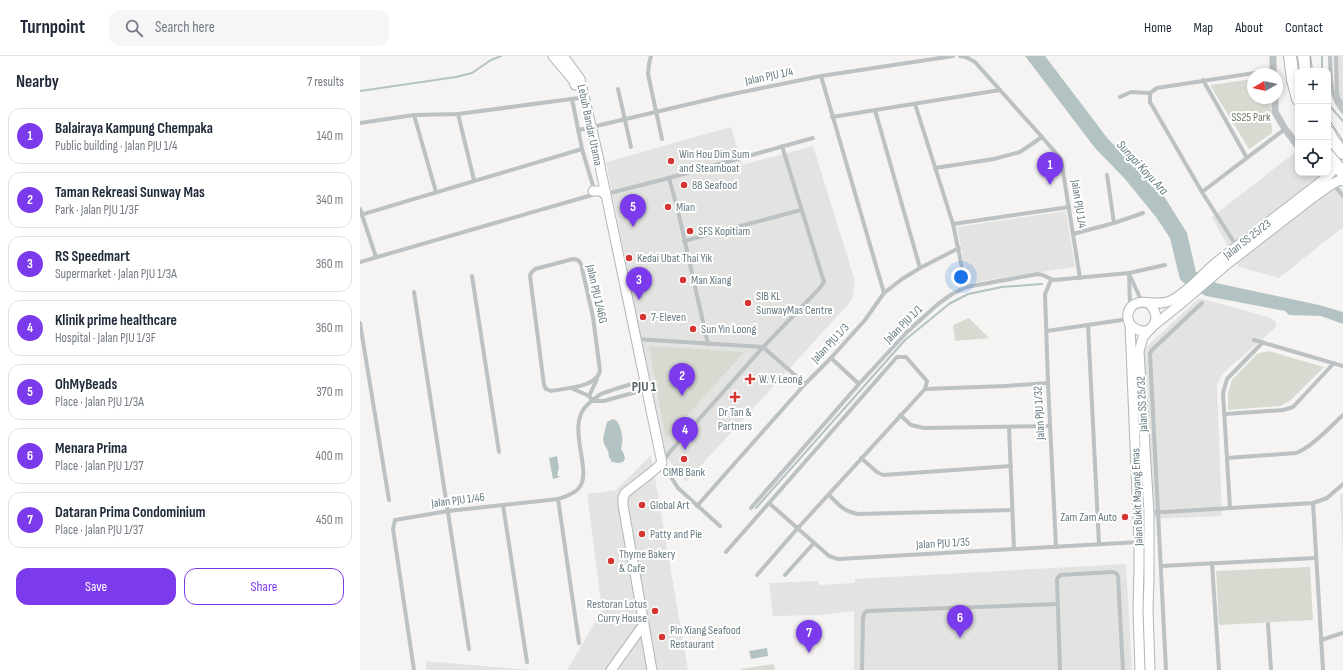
<!DOCTYPE html>
<meta charset="utf-8">
<style>
:root{--surface:#fff;--page:#f6f6f7;--text:#1f2937;--muted:#747a83;--line:#e0e1e3;--accent:#7c3aed}
body{margin:0;font-family:"Sofia Sans Condensed",sans-serif;background:var(--page);color:var(--text)}
.controls{position:absolute;right:12px;top:12px;display:grid;overflow:hidden;border-radius:8px;box-shadow:0 2px 6px #0003}
.controls button{width:36px;height:36px;display:grid;place-items:center;padding:0;border:0;border-bottom:1px solid var(--line);background:var(--surface);color:var(--text);font:20px sans-serif}
.compass{position:absolute;left:887px;top:12px;width:36px;height:36px;border-radius:50%;background:var(--surface);box-shadow:0 2px 6px #0003;rotate:261deg}
.you{position:absolute;left:601px;top:221px;width:14px;height:14px;margin:-10px;border:3px solid #fff;border-radius:50%;background:#1a73e8;box-shadow:0 0 0 6px #1a73e833}
.badge{display:grid;place-items:center;width:26px;height:26px;border-radius:50%;background:var(--accent);color:#fff;font-size:13px;font-weight:700}
.pin{position:absolute;translate:-50% -33px;filter:drop-shadow(0 1px 2px #0008)}
.pin::after{content:'';position:absolute;top:21px;width:14px;height:12px;background:inherit;clip-path:polygon(0 0,100% 0,50% 100%)}
.list{margin:0;padding:0;list-style:none}
h2{display:flex;justify-content:space-between;align-items:center;height:52px;margin:0;padding:0 16px;font-size:17px}
h2 small{font-size:13px;font-weight:400;color:var(--muted)}
.list li{display:grid;grid-template-columns:26px 1fr auto;gap:12px;align-items:center;box-sizing:border-box;height:56px;margin:0 8px 8px;padding:0 8px;border:1px solid var(--line);border-radius:12px}
.list b{display:block;font-size:15px;white-space:nowrap}
.list p{margin:0;font-size:13px;white-space:nowrap;color:var(--muted)}
.list em{font-size:13px;font-style:normal;color:var(--muted)}
.actions{display:flex;gap:8px;padding:12px 16px}
.actions a{flex:1;padding:9px 0;border:1px solid var(--accent);border-radius:12px;text-align:center;font-size:14px;color:var(--accent)}
.actions .main{background:var(--accent);color:#fff}
.icon{flex:none;width:22px;height:22px;fill:none;stroke:currentColor;stroke-width:2;stroke-linecap:round;stroke-linejoin:round}
.map{position:relative;flex:none;width:983px;height:614px;overflow:hidden}
header{display:flex;align-items:center;gap:24px;box-sizing:border-box;height:56px;padding:0 20px;background:var(--surface);border-bottom:1px solid var(--line)}
header strong{font-size:19px}
nav{display:flex;gap:22px;margin-inline-start:auto;font-size:14px}
.search{width:280px;height:36px;background:var(--page);display:flex;align-items:center;gap:10px;box-sizing:border-box;padding:0 14px;border-radius:12px;color:var(--muted);font-size:15px}
main{display:flex}
aside{flex:1;background:var(--surface)}
.map>svg:first-child{display:block}
</style>
<header>
<strong>Turnpoint</strong>
<div class="search"><svg class="icon" aria-label="search" viewBox="0 0 24 24"><circle cx="10" cy="10" r="6"/><path d="M15 15l6 6"/></svg>Search here</div>
<nav><a>Home</a><a>Map</a><a>About</a><a>Contact</a></nav>
</header>
<main>
<aside>
<h2>Nearby<small>7 results</small></h2>
<ul class="list">
<li><span class="badge">1</span><div><b>Balairaya Kampung Chempaka</b><p>Public building · Jalan PJU 1/4</p></div><em>140 m</em></li>
<li><span class="badge">2</span><div><b>Taman Rekreasi Sunway Mas</b><p>Park · Jalan PJU 1/3F</p></div><em>340 m</em></li>
<li><span class="badge">3</span><div><b>RS Speedmart</b><p>Supermarket · Jalan PJU 1/3A</p></div><em>360 m</em></li>
<li><span class="badge">4</span><div><b>Klinik prime healthcare</b><p>Hospital · Jalan PJU 1/3F</p></div><em>360 m</em></li>
<li><span class="badge">5</span><div><b>OhMyBeads</b><p>Place · Jalan PJU 1/3A</p></div><em>370 m</em></li>
<li><span class="badge">6</span><div><b>Menara Prima</b><p>Place · Jalan PJU 1/37</p></div><em>400 m</em></li>
<li><span class="badge">7</span><div><b>Dataran Prima Condominium</b><p>Place · Jalan PJU 1/37</p></div><em>450 m</em></li>
</ul>
<div class="actions"><a class="main">Save</a><a>Share</a></div>
</aside>
<div class="map">
<svg width="983" height="614" viewBox="0 0 983 614">
<rect width="100%" height="100%" fill="#f5f4f2"/>
<!-- built -->
<g fill="#e3e4e2">
<path d="M973,0H983V52L977,45L975,40Z"/>
<path d="M371,71L382,109L453,90L495,225L492,244L326,426L304,398L246,106Z"/>
<path d="M938,94V117H967L983,134V171L919,222L879,211L852,161Z"/>
<path d="M706,155L715,211L608,227L597,171Z"/>
<path d="M839,242L911,262L916,267V271L862,318L857,329L862,460L790,463L784,293Z"/>
<path d="M291,399L328,614H207L242,554L227,438L256,434Z"/>
<path d="M983,437V503L980,439Z"/>
<path d="M766,508L772,614H494V555L461,559L413,560L409,527L458,525L459,529L495,527V523Z"/>
<path d="M66,605L172,614H66Z"/>
</g>
<!-- green -->
<g fill="#d6dad1">
<path d="M893,23V42H910L912,77L889,93L850,29Z"/>
<path d="M609,262L629,282L595,285L593,269Z"/>
<path d="M289,290L384,296L306,383Z"/>
<path d="M908,295L964,311L931,344L920,350L868,354V337L872,324L897,298Z"/>
<path d="M950,511L953,564L859,569L856,515Z"/>
<path d="M414,608L415,614H381V613Z"/>
</g>
<!-- water -->
<g fill="#b3c2c3">
<path d="M665,0H685L748,83L802,137L827,177L836,216L856,227L959,249L983,256V268L961,260L929,259L925,255L846,240L832,233L823,226L820,223L816,207L810,182L796,161L765,123L735,92Z"/>
<path d="M253,363L257,365C262,374 264,383 261,393L264,398L265,403L263,406L258,407L252,406L249,401L248,395L244,388L243,383L247,366Z"/>
<path d="M197,400L199,412L197,419L200,421L193,423L189,402Z"/>
<path d="M407,592L408,600L391,603L389,595Z"/>
</g>
<g fill="none" stroke-linecap="round" stroke-linejoin="round">
<!-- stream -->
<g stroke="#b3c2c3" stroke-width="2">
<path d="M962,0V15"/>
<path d="M0,35L96,21L112,17L131,4L141,0"/>
<path d="M968,48L983,65"/>
<path d="M396,452L545,284L589,248L608,238L642,231L682,228"/>
</g>
<!-- secondary casing -->
<g stroke="#aeb6b8" stroke-width="11">
<g id="secondary">
<path d="M193,0L214,25L215,29"/>
<path d="M203,0L220,23L239,104L241,115L302,407L292,416L265,437L263,442V449L292,614"/>
<path d="M233,135H240L245,138"/>
<path d="M788,247C804,259 793,282 776,273C767,269 765,257 772,250C782,241 799,252 812,244C828,236 844,216 858,205C894,177 931,149 967,121L973,114L971,104"/>
<path d="M770,268L779,486V512L778,555L780,614"/>
<path d="M793,270L818,250L866,209L955,140L972,128L980,124L983,125"/>
<path d="M251,614L284,568"/>
<path d="M790,614L788,553L789,523V457L779,295L783,281L791,272"/>
</g>
</g>
<!-- motorway casing -->
<g stroke="#afb4b6" stroke-width="14">
<g id="motorway">
<path d="M930,0L933,24L938,43"/>
<path d="M944,0L946,15"/>
<path d="M968,76L973,85L983,97"/>
<path d="M968,99L983,117"/>
</g>
</g>
<!-- minor -->
<g stroke="#bcc1c3" stroke-width="4">
<path d="M291,0L289,8L288,18L302,83"/>
<path d="M600,0L606,1L615,6L682,81L701,103L720,222"/>
<path d="M970,0C971,21 969,39 983,56"/>
<path d="M976,0L977,35L978,42L983,49"/>
<path d="M461,20L524,237"/>
<path d="M843,24L887,102"/>
<path d="M258,33L271,91"/>
<path d="M760,41L771,36L790,37"/>
<path d="M555,48L593,168L606,231"/>
<path d="M515,54L560,212"/>
<path d="M98,58L114,124"/>
<path d="M54,59L76,136"/>
<path d="M472,61L640,34"/>
<path d="M0,67L54,59L98,58L219,42"/>
<path d="M219,74L368,39L461,20L593,0"/>
<path d="M575,112L634,103L660,96L682,81"/>
<path d="M747,119L754,167"/>
<path d="M309,122L318,155L348,288"/>
<path d="M973,128L983,140"/>
<path d="M842,136L925,73"/>
<path d="M246,138L309,122L453,82"/>
<path d="M0,153L16,201"/>
<path d="M0,159L222,93"/>
<path d="M593,168L709,151"/>
<path d="M713,178L754,167L783,157"/>
<path d="M324,185L441,154"/>
<path d="M877,191L842,136L790,46V37L797,32L913,14"/>
<path d="M213,203L218,204L221,208L233,261L240,315C236,332 205,332 191,335L186,333L184,329L170,220L171,217L175,213Z"/>
<path d="M0,206L232,139L233,135V130L222,93L212,43"/>
<path d="M769,217L770,250"/>
<path d="M112,220L139,396"/>
<path d="M770,220L782,246"/>
<path d="M691,224L685,238L688,327L696,491"/>
<path d="M54,236L109,593"/>
<path d="M0,267L29,444"/>
<path d="M728,269L739,488"/>
<path d="M687,275L768,263"/>
<path d="M276,283L403,291L445,328"/>
<path d="M894,284L983,310"/>
<path d="M471,302L499,328"/>
<path d="M211,332L229,340L233,345"/>
<path d="M565,333L645,330L688,327"/>
<path d="M229,340L237,323"/>
<path d="M233,345H244L287,333"/>
<path d="M865,358L923,354L933,351L974,307"/>
<path d="M540,359L551,369L564,372L690,370"/>
<path d="M649,371L654,493"/>
<path d="M501,402L517,416L523,419L651,410"/>
<path d="M867,402L936,397C952,391 970,371 983,359"/>
<path d="M469,439C479,449 483,455 498,458L652,454"/>
<path d="M198,443L219,587"/>
<path d="M409,447L469,500L478,503L779,486"/>
<path d="M953,447L963,614"/>
<path d="M143,449L167,606"/>
<path d="M337,450L445,328L471,302L505,264L524,237L542,223L560,212L599,192"/>
<path d="M391,452L499,328L547,276L578,248L592,238L606,231L678,218C687,219 688,223 694,224L769,217L805,209"/>
<path d="M870,452L863,337L867,323L903,286"/>
<path d="M789,457L953,447L967,442L983,428"/>
<path d="M360,470L318,432L302,407L309,397L403,291L459,233L464,226L422,90"/>
<path d="M366,496L537,301H546L567,325L565,333L437,473L397,519"/>
<path d="M852,507L859,614"/>
<path d="M801,510L956,502"/>
<path d="M425,519L454,487"/>
<path d="M908,568L911,614"/>
<path d="M961,584L983,577"/>
<path d="M54,614L33,473L35,464L88,455L198,443C205,441 212,438 217,434C236,418 204,371 227,349C230,346 236,341 241,338C245,336 251,335 255,333C265,330 275,327 285,324"/>
<path d="M502,614L503,563L504,558L507,555L697,548"/>
<path d="M700,614L697,523L700,519L752,516L756,517L758,520L763,614"/>
<path d="M806,614L790,298L792,294L842,247"/>
</g>
<!-- tertiary -->
<g stroke="#bcc1c3" stroke-width="7">
<path d="M913,0V18"/>
<path d="M915,42V56L925,73L938,90"/>
<path d="M959,117L967,121"/>
</g>
<!-- secondary -->
<use href="#secondary" stroke="#fff" stroke-width="9"/>
<!-- motorway -->
<use href="#motorway" stroke="#fff" stroke-width="12"/>
<!-- tram -->
<g stroke="#9ea6a9" stroke-width="1">
<path d="M950,0L951,15"/>
<path d="M968,62L983,85"/>
</g>
</g>
<!-- markers -->
<g fill="#d43733" stroke="#fff" stroke-width="1.5">
<circle cx="311" cy="105" r="4"/>
<circle cx="324" cy="129" r="4"/>
<circle cx="308" cy="151" r="4"/>
<circle cx="330" cy="175" r="4"/>
<circle cx="269" cy="202" r="4"/>
<circle cx="323" cy="224" r="4"/>
<circle cx="388" cy="247" r="4"/>
<circle cx="283" cy="261" r="4"/>
<circle cx="333" cy="273" r="4"/>
<path d="M388 317h4v4h4v4h-4v4h-4v-4h-4v-4h4z"/>
<path d="M373 335h4v4h4v4h-4v4h-4v-4h-4v-4h4z"/>
<circle cx="324" cy="403" r="4"/>
<circle cx="282" cy="449" r="4"/>
<circle cx="765" cy="461" r="4"/>
<circle cx="282" cy="478" r="4"/>
<circle cx="251" cy="505" r="4"/>
<circle cx="295" cy="555" r="4"/>
<circle cx="302" cy="581" r="4"/>
</g>
<g text-anchor="middle" stroke-width="4" stroke-linejoin="round" paint-order="stroke">
<!-- street labels -->
<g font-size="12" fill="#667a80" stroke="#fff">
<text transform="translate(409 20) rotate(-12)" y="4">Jalan PJU 1/4</text>
<text transform="translate(230 69) rotate(78)" y="4">Lebuh Bandar Utama</text>
<text transform="translate(719 148) rotate(81)" y="4">Jalan PJU 1/4</text>
<text transform="translate(887 183) rotate(-38)" y="4">Jalan SS 25/23</text>
<text transform="translate(237 238) rotate(77)" y="4">Jalan PJU 1/46G</text>
<text transform="translate(543 268) rotate(-45)" y="4">Jalan PJU 1/1</text>
<text transform="translate(470 287) rotate(-47)" y="4">Jalan PJU 1/3</text>
<text transform="translate(782 348) rotate(-93)" y="4">Jalan SS 25/32</text>
<text transform="translate(679 357) rotate(-93)" y="4">Jalan PJU 1/32</text>
<text transform="translate(777 441) rotate(-92)" y="4">Jalan Bukit Mayang Emas</text>
<text transform="translate(98 444) rotate(-7)" y="4">Jalan PJU 1/46</text>
<text transform="translate(583 487) rotate(-3)" y="4">Jalan PJU 1/35</text>
</g>
<!-- park labels -->
<g font-size="12" fill="#6d7865" stroke="#fff">
<text x="891" y="65">SS25 Park</text>
</g>
<!-- poi labels -->
<g font-size="12" fill="#667a80" stroke="#fff" text-anchor="start">
<text x="319" y="102">Win Hou Dim Sum<tspan x="319" dy="14">and Steamboat</tspan></text>
<text x="332" y="133">88 Seafood</text>
<text x="316" y="155">Mian</text>
<text x="338" y="179">SFS Kopitiam</text>
<text x="277" y="206">Kedai Ubat Thai Yik</text>
<text x="331" y="228">Man Xiang</text>
<text x="396" y="244">SIB KL<tspan x="396" dy="14">SunwayMas Centre</tspan></text>
<text x="291" y="265">7-Eleven</text>
<text x="341" y="277">Sun Yin Loong</text>
<text x="399" y="327">W. Y. Leong</text>
<text x="375" y="360" text-anchor="middle">Dr Tan &amp;<tspan x="375" dy="14">Partners</tspan></text>
<text x="324" y="420" text-anchor="middle">CIMB Bank</text>
<text x="290" y="453">Global Art</text>
<text x="757" y="465" text-anchor="end">Zam Zam Auto</text>
<text x="290" y="482">Patty and Pie</text>
<text x="259" y="502">Thyme Bakery<tspan x="259" dy="14">&amp; Cafe</tspan></text>
<text x="287" y="552" text-anchor="end">Restoran Lotus<tspan x="287" dy="14">Curry House</tspan></text>
<text x="310" y="578">Pin Xiang Seafood<tspan x="310" dy="14">Restaurant</tspan></text>
</g>
<!-- water labels -->
<g font-size="13" font-style="italic" fill="#637b7d" stroke="#fff">
<text transform="translate(783 111) rotate(47)" y="5">Sungai Kayu Ara</text>
</g>
<!-- quarter labels -->
<g font-size="14" font-weight="bold" fill="#546266" stroke="#fff">
<text x="284" y="335">PJU 1</text>
</g>
</g>
</svg>
<div class="controls">
<button>+</button>
<button>−</button>
<button><svg class="icon" aria-label="locate" viewBox="0 0 24 24"><circle cx="12" cy="12" r="6"/><path d="M12 2v4M12 18v4M2 12h4M18 12h4"/></svg></button>
</div>
<svg class="compass" viewBox="-18 -18 36 36"><path d="M0-13l5 13h-10z" fill="#e53935"/><path d="M0 13l5-13h-10z" fill="#747a83"/></svg>
<div class="you"></div>
<div class="pin badge" style="left:690px;top:129px">1</div>
<div class="pin badge" style="left:322px;top:340px">2</div>
<div class="pin badge" style="left:279px;top:244px">3</div>
<div class="pin badge" style="left:325px;top:394px">4</div>
<div class="pin badge" style="left:273px;top:171px">5</div>
<div class="pin badge" style="left:600px;top:582px">6</div>
<div class="pin badge" style="left:449px;top:597px">7</div>
</div>
</main>
